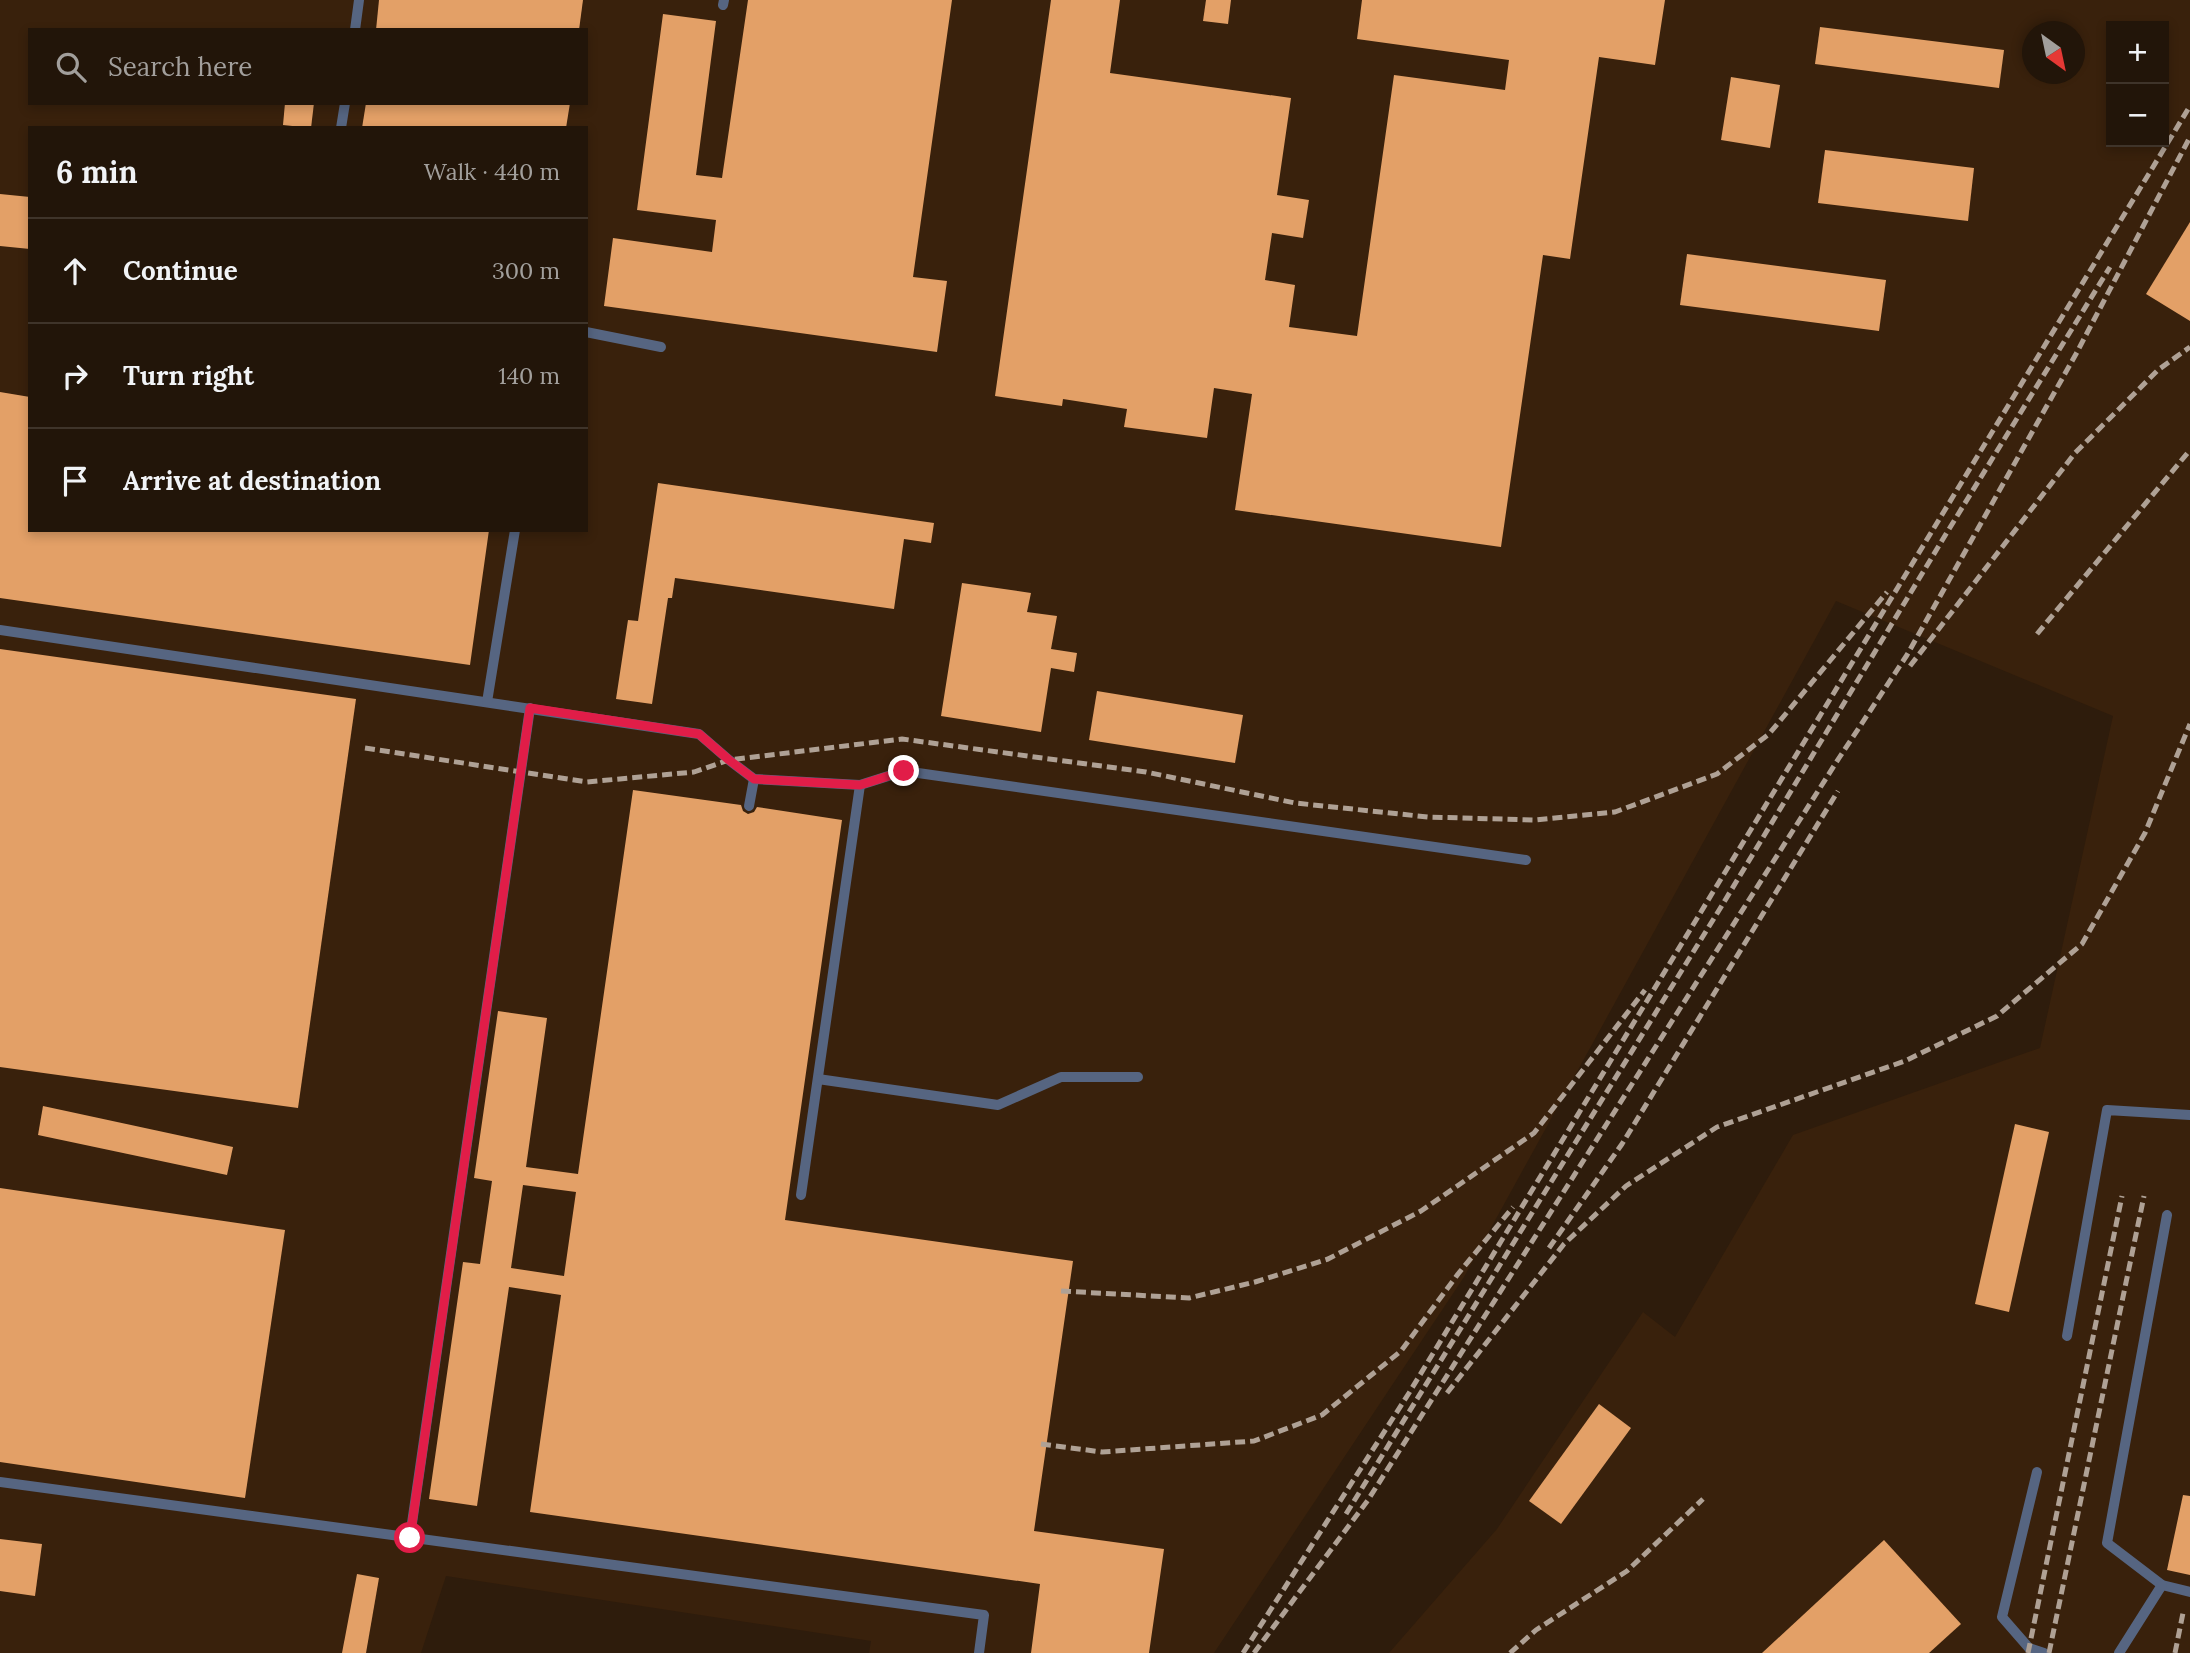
<!DOCTYPE html>
<meta charset="utf-8">
<style>
:root{--surface:#221509;--page:#2a1e12;--text:#f1f3f6;--muted:#a29f9c;--line:#3f342a}
body{margin:0;font-family:Lora,serif;background:var(--page);color:var(--text)}
.controls{position:absolute;right:21px;top:21px;display:grid;overflow:hidden;border-radius:0px;box-shadow:0 4px 10px #0003}
.controls button{width:63px;height:63px;display:grid;place-items:center;padding:0;border:0;border-bottom:2px solid var(--line);background:var(--surface);color:var(--text);font:35px sans-serif}
.compass{position:absolute;left:2022px;top:21px;width:63px;height:63px;border-radius:50%;background:var(--surface);box-shadow:0 4px 10px #0003;rotate:147deg}
.stop{position:absolute;width:21px;height:21px;margin:-16px;border:5px solid #e11d48;border-radius:50%;background:#fff}
.stop.end{background:#e11d48;border-color:#fff;box-shadow:0 2px 7px #0008}
.list{margin:0;padding:0;list-style:none}
h2{display:flex;justify-content:space-between;align-items:center;height:91px;margin:0;padding:0 28px;font-size:30px}
h2 small{font-size:23px;font-weight:400;color:var(--muted)}
.list li{display:grid;grid-template-columns:46px 1fr auto;gap:21px;align-items:center;box-sizing:border-box;height:105px;padding:0 28px;border-top:2px solid var(--line)}
.list b{display:block;font-size:26px;white-space:nowrap}
.list em{font-size:23px;font-style:normal;color:var(--muted)}
.icon{flex:none;width:38px;height:38px;fill:none;stroke:currentColor;stroke-width:2;stroke-linecap:round;stroke-linejoin:round}
.map{position:relative;flex:none;width:2190px;height:1653px;overflow:hidden}
.search{position:absolute;background:var(--surface);box-shadow:0 4px 10px #0003;left:28px;top:28px;width:560px;height:77px;display:flex;align-items:center;gap:18px;box-sizing:border-box;padding:0 24px;border-radius:0px;color:var(--muted);font-size:26px}
.panel{position:absolute;background:var(--surface);box-shadow:0 4px 10px #0003;left:28px;top:126px;width:560px;height:406px;border-radius:0px}
.map>svg:first-child{display:block}
</style>
<div class="map">
<svg width="2190" height="1653" viewBox="0 0 2190 1653">
<rect width="100%" height="100%" fill="#2e1c0c"/>
<!-- built -->
<path fill="#39210c" fill-rule="evenodd" d="M0,0H2190V1653H1389L1497,1529L1643,1312L1675,1337L1793,1135L2040,1048L2113,716L1836,601L1464,1277L1214,1653H869L871,1641L446,1576L421,1653H0ZM2111,26H2164V142H2111ZM30,30H586V103H30ZM2032,32H2074V74H2032ZM30,128H586V530H30Z"/>
<!-- building -->
<g fill="#e3a067" fill-rule="evenodd">
<path d="M379,0H583L579,30H376Z"/>
<path d="M748,0H952L913,277L947,281L937,352L604,306L613,238L712,252L716,220L637,210L663,14L716,21L696,175L722,178Z"/>
<path d="M1051,0H1120L1110,73L1291,98L1277,195L1309,200L1303,238L1272,233L1265,280L1295,285L1289,327L1357,336L1394,75L1505,90L1509,60L1357,39L1362,0H1665L1655,65L1599,57L1570,259L1543,255L1501,547L1235,510L1252,394L1214,388L1207,438L1124,427L1127,409L1063,399L1062,406L995,396Z"/>
<path d="M1206,0H1231L1228,24L1203,21Z"/>
<path d="M1820,27L2004,50L1999,88L1815,64Z"/>
<path d="M1731,77L1780,85L1770,148L1721,140Z"/>
<path d="M285,103H314L311,128L283,125Z"/>
<path d="M366,103H570L566,128H362Z"/>
<path d="M1825,150L1974,168L1968,221L1818,203Z"/>
<path d="M0,194L30,197V249L0,246Z"/>
<path d="M2190,222V321L2146,294Z"/>
<path d="M1687,254L1886,280L1879,331L1680,305Z"/>
<path d="M0,392L30,397V530H489L470,665L0,598Z"/>
<path d="M658,483L934,523L931,543L904,539L894,609L675,578L672,598H668L652,704L616,699L628,620L638,621Z"/>
<path d="M962,583L1031,593L1027,612L1057,616L1051,649L1077,653L1074,672L1051,668L1041,732L941,716Z"/>
<path d="M0,649L356,699L298,1108L0,1067Z"/>
<path d="M1097,691L1243,715L1235,763L1089,740Z"/>
<path d="M633,790L741,805L743,811L748,814L754,812L757,807L842,820L785,1220L1073,1261L1034,1531L1164,1549L1149,1653H1031L1040,1584L530,1512L561,1295L509,1287L477,1506L429,1499L463,1262L480,1264L492,1181L474,1178L498,1011L547,1018L526,1167L578,1174ZM523,1185L576,1192L564,1276L511,1268Z"/>
<path d="M43,1106L233,1147L227,1175L38,1135Z"/>
<path d="M2015,1124L2049,1132L2009,1312L1975,1304Z"/>
<path d="M0,1188L285,1230L245,1498L0,1462Z"/>
<path d="M1599,1404L1631,1428L1561,1524L1529,1501Z"/>
<path d="M2183,1495L2190,1496V1575L2167,1570Z"/>
<path d="M0,1539L42,1544L35,1596L0,1591Z"/>
<path d="M1884,1540L1961,1624L1929,1653H1762Z"/>
<path d="M357,1574L379,1578L366,1653H342Z"/>
</g>
<g fill="none" stroke-linecap="round" stroke-linejoin="round">
<!-- service -->
<g stroke="#566581" stroke-width="10">
<path d="M723,5L724,0"/>
<path d="M355,30L359,0"/>
<path d="M341,128L345,103"/>
<path d="M586,332L661,347"/>
<path d="M0,630L699,734L729,760L754,779L860,785L801,1195"/>
<path d="M487,702L515,530"/>
<path d="M860,785L904,771L1526,860"/>
<path d="M749,806L754,779"/>
<path d="M818,1079L998,1105L1061,1077H1138"/>
<path d="M2167,1215L2107,1543L2162,1585L2190,1592"/>
<path d="M2067,1336L2107,1110L2190,1115"/>
<path d="M2037,1472L2002,1617L2029,1648L2044,1653"/>
<path d="M0,1482L984,1615L979,1653"/>
<path d="M410,1537L530,708"/>
<path d="M2119,1653L2162,1585"/>
</g>
<!-- rail -->
<g stroke="#afa195" stroke-width="5" stroke-dasharray="10 5" stroke-linecap="butt">
<path d="M2037,634L2190,450"/>
<path d="M1910,666L2075,453L2158,370L2190,347"/>
<path d="M365,748L587,782L694,772L729,760L902,739L1146,772L1295,803L1428,817L1534,820L1615,812L1717,774L1769,734L1887,592"/>
<path d="M1549,1248L1622,1144L1838,791"/>
<path d="M1061,1291L1189,1298L1255,1282L1328,1259L1421,1211L1534,1133L1645,990"/>
<path d="M1447,1393L1564,1244L1626,1186L1717,1127L1905,1061L1997,1016L2082,944L2145,833L2190,724"/>
<path d="M1041,1444L1102,1452L1254,1441L1322,1415L1401,1351L1458,1274L1513,1207"/>
<path d="M1346,1514L1721,907L1946,534L2110,267"/>
<path d="M1243,1653L1409,1393L2190,106"/>
<path d="M1254,1653L1368,1500L1839,758L1907,655L2076,354L2190,137"/>
<path d="M1510,1653L1536,1630L1627,1571L1703,1499"/>
<path d="M2028,1653L2122,1196"/>
<path d="M2049,1653L2144,1196"/>
<path d="M2175,1653L2183,1613"/>
</g>
</g>
<g fill="none" stroke-linecap="round" stroke-linejoin="round">
<!-- route -->
<path stroke="#e11d48" stroke-width="9" d="M410,1538L530,708L699,734L729,760L754,779L860,785L904,771"/>
</g>
</svg>
<div class="controls">
<button>+</button>
<button>−</button>
</div>
<svg class="compass" viewBox="-18 -18 36 36"><path d="M0-13l5 13h-10z" fill="#e53935"/><path d="M0 13l5-13h-10z" fill="#a29f9c"/></svg>
<div class="stop" style="left:410px;top:1538px"></div>
<div class="stop end" style="left:904px;top:771px"></div>
<div class="search"><svg class="icon" aria-label="search" viewBox="0 0 24 24"><circle cx="10" cy="10" r="6"/><path d="M15 15l6 6"/></svg>Search here</div>
<section class="panel">
<h2>6 min<small>Walk · 440 m</small></h2>
<ul class="list">
<li><svg class="icon" aria-label="ahead" viewBox="0 0 24 24"><path d="M12 20V5M6 11l6-6 6 6"/></svg><div><b>Continue</b></div><em>300 m</em></li>
<li><svg class="icon" aria-label="right" viewBox="0 0 24 24"><path d="M7 20v-9h11M14 6l5 5-5 5"/></svg><div><b>Turn right</b></div><em>140 m</em></li>
<li><svg class="icon" aria-label="arrive" viewBox="0 0 24 24"><path d="M6 21V4h12l-3 4 3 4H6"/></svg><div><b>Arrive at destination</b></div></li>
</ul>
</section>
</div>
